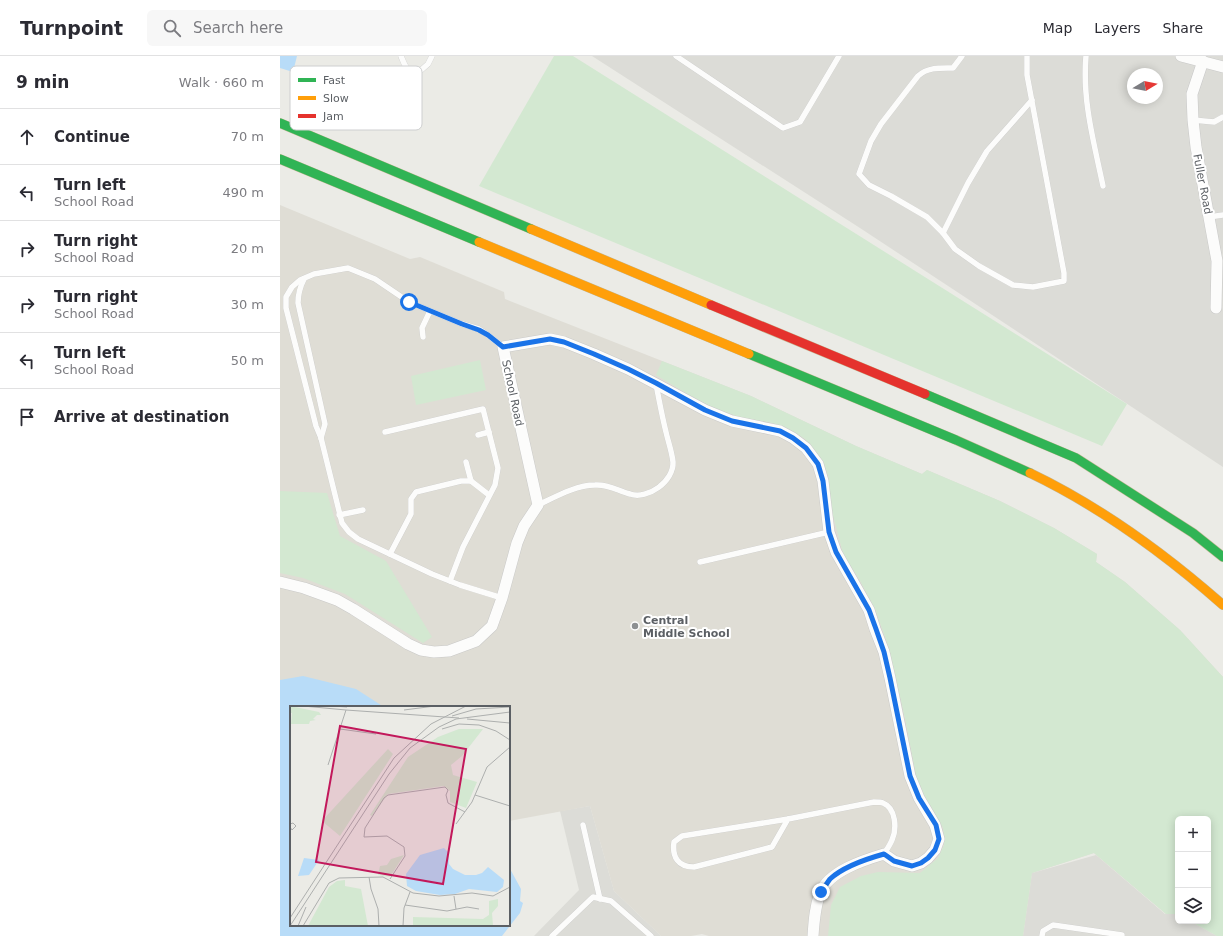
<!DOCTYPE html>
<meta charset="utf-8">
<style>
:root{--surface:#fff;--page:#f7f7f7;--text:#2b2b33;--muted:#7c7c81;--line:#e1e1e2}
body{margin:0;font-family:"DejaVu Sans",sans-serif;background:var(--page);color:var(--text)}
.controls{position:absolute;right:12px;bottom:12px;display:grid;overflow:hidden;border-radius:6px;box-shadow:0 2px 10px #0003}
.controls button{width:36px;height:36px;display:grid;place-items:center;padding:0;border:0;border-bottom:1px solid var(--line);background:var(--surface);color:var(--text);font:20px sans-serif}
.compass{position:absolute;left:847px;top:12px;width:36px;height:36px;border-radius:50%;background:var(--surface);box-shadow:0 2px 10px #0003;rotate:80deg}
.stop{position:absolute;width:12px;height:12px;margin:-9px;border:3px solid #1a73e8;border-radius:50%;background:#fff}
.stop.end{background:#1a73e8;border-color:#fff;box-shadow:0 1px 4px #0008}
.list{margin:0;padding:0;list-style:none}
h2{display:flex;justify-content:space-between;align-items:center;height:52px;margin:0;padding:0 16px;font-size:17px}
h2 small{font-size:13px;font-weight:400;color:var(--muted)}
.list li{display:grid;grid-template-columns:26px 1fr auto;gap:12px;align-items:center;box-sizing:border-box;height:56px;padding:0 16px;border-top:1px solid var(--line)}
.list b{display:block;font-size:15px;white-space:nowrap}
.list p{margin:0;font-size:13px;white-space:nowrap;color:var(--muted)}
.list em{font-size:13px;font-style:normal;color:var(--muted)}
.icon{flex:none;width:22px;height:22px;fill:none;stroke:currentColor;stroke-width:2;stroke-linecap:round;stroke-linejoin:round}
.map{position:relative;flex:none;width:943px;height:880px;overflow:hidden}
header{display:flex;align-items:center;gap:24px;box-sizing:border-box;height:56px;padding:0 20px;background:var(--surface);border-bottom:1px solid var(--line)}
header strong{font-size:19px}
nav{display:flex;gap:22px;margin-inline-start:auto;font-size:14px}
.search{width:280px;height:36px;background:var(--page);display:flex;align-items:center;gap:10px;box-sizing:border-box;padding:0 14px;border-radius:6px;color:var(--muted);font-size:15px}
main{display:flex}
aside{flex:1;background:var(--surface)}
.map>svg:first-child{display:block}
</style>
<header>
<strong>Turnpoint</strong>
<div class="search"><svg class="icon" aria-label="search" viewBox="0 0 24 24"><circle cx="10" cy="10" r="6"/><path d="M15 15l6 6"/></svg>Search here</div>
<nav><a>Map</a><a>Layers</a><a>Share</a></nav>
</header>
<main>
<aside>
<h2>9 min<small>Walk · 660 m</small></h2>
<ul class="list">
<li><svg class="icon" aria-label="ahead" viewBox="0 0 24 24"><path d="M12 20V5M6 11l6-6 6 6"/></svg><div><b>Continue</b></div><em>70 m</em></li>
<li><svg class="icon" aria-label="left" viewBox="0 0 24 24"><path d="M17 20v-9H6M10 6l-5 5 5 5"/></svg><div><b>Turn left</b><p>School Road</p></div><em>490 m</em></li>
<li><svg class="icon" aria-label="right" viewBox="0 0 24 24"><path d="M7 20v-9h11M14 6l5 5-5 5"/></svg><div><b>Turn right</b><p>School Road</p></div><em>20 m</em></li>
<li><svg class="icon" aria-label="right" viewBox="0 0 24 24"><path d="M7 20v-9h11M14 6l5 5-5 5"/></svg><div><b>Turn right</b><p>School Road</p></div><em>30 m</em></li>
<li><svg class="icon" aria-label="left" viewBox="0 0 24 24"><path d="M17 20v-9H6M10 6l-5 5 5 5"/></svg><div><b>Turn left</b><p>School Road</p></div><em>50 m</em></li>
<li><svg class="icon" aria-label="arrive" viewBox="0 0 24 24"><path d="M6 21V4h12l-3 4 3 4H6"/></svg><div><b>Arrive at destination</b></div></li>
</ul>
</aside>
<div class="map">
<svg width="943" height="880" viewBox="0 0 943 880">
<rect width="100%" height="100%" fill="#ebebe6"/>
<!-- industrial -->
<g fill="#dcdcd7" fill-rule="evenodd">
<path d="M312,0H943V411L580,172ZM853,18H877V42H853Z"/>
<path d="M310,750L334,835L381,880H254L299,834L280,755Z"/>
<path d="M816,799L885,858H898V865H910L937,880H743L752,817Z"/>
</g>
<!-- education -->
<path fill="#dfddd5" d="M0,149L130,203L140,201L224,236L225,243L471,340L576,390L642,418L647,414L720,445L774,472L817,498L816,506L845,526L900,574L943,621V880H937L910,865H928V763H898V858H886L814,797L752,817L743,880H429L422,878L411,880H381L334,835L310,750L229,765V651H11L0,806Z"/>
<!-- green -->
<g fill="#d3e8d1">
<path d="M274,0H293L847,348L822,390L199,130Z"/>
<path d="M200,304L206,334L136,349L131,320Z"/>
<path d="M382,305L471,340L576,390L642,418L647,414L720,445L774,472L817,498L816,506L845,526L900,574L943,621V880H937L910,865H928V763H898V858H886L814,797L752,817L743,880H548L551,849L560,831L581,820L598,816L640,817L658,802L664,789L663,772L643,737L636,720L626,667L609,592L595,553L578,521L564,501L551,452L548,420L541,403L525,383L509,373L492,367L459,361L432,351L411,340L376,319Z"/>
<path d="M0,435L47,437L60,480L106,505L152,581L143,587L65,538L23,522L0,517Z"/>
</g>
<!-- water -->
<g fill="#b8dcf8">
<path d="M0,0H17L13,16L0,12Z"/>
<path d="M23,620L76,633L104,651H11V869H229V811L241,833L240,845L243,847L240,857L222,880H0V624Z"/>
</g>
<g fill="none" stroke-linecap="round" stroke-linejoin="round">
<!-- lane casing -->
<g stroke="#c9c9c8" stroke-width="6">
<g id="lane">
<path d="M121,0C126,12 126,16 140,15L148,8L152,0"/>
<path d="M396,0L503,72L520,66L559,0"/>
<path d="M682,0L673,12C660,12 648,11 638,20L601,68L591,85L579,118L589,129L611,140L647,161L663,177L675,193L699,210L733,229L753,231L784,225V217L747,19V0"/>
<path d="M806,0C802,44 814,87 823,130"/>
<path d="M913,64L934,66L943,61"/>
<path d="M929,161L943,159"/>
<path d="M663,177L688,127L707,95L752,44"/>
<path d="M24,223C20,231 18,238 18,247L45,368L41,382"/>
<path d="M143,281L142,272L150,255"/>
<path d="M105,376L203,353L218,412L215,429L183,491L170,525"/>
<path d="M198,379L209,376"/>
<path d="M186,406L191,425"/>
<path d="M258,449C275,441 296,429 315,429C329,428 338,435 350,438C368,444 394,425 393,406C392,396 388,385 386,376C382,360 379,344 376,328"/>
<path d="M59,459L83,454"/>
<path d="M110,498L131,458V443L136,436L181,425H191L209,439"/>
<path d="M420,506L549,476"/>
<path d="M222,542L180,529L152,518L78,483L69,476L62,467L41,382L36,370L6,252V241L12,231L20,224L34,218L68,212L95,223L129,246L182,268L199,273L208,279L223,291"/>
<path d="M508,763L492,791L414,811C398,811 392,801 394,786L402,780L508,763L594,746C596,746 601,746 603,747C616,752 617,773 612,784C610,789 607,793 604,798"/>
<path d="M303,769L320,843"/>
<path d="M272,880L313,841L331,845L371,880"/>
<path d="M762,880L763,875L773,869L842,879"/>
</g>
</g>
<!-- street casing -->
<g stroke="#c9c9c8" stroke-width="12">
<g id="street">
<path d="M901,0L943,11"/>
<path d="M923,5L912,38L913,64L916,91L937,205L936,252"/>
<path d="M0,526L24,532L57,544L73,553L128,588L141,594L154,596L169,595L196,585L212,570L222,542L237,487L244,470L258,449L223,291L270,283L284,286L314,298L348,313L425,354L452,365L500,375L513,382L526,392L538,408L543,425L549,476L556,496L589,554L595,573L604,596L610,622L630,720L639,742L655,769L659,783L655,794L648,802L641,807L632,810L614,805L604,798C584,804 549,815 540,837C535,851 534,865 533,880"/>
</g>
</g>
<!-- fast casing -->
<g stroke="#c3b692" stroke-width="10">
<g id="fast">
<path d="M0,67L251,173"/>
<path d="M0,103L199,186"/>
<path d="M469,298L676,384L750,417"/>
<path d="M645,338L796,402L913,477L943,501"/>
</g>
</g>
<!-- slow casing -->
<g stroke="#c3b692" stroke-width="10">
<g id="slow">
<path d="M251,173L431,249"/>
<path d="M199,186L469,298"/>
<path d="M750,417C821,451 884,497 943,549"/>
</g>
</g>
<!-- jam casing -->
<g stroke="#c3b692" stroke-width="10">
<path id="jam" d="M431,249L645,338"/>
</g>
<!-- lane -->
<use href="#lane" stroke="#fcfcfb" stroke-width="5.5"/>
<!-- street -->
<use href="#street" stroke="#fcfcfb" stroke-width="11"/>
<!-- fast -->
<use href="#fast" stroke="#30b455" stroke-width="9"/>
<!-- slow -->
<use href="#slow" stroke="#ff9f0a" stroke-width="9"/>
<!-- jam -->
<use href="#jam" stroke="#e5322d" stroke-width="9"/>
</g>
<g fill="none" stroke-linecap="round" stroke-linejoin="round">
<!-- route -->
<path stroke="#1a73e8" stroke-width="5" d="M129,246L182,268L199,274L208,279L223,291L270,283L284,286L314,298L348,313L376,327L425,354L452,365L500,375L513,382L526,392L538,408L543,425L549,476L556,496L589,554L596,573L604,596L610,622L630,720L639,742L656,769L659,783L655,794L648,802L641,807L632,810L614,805L604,798C586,803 564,810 550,823C547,827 544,832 541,836"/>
</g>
<!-- markers -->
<circle fill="#8d9092" stroke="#fff" stroke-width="1.5" cx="355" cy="570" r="4"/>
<g text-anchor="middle" stroke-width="4" stroke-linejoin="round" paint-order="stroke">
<!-- street labels -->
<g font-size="11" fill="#5b5f64" stroke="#fff">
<text transform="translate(923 128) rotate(79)" y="4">Fuller Road</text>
<text transform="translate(233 337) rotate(78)" y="4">School Road</text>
</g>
<!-- poi labels -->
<g font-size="11" font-weight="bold" fill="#5b5f64" stroke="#fff" text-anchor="start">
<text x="363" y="568">Central<tspan x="363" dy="13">Middle School</tspan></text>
</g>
</g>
<!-- overview -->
<g transform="translate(10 650)">
<rect width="220" height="220" fill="#ebebe6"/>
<path d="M0,0L29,6L31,9H27L23,13L26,14L20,15L19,18H1L2,7H0ZM169,23H193L172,50L161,59L163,69L187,76L176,102L160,96V85L154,80L98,88L82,110L80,109L118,51L148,31ZM98,43L103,48L50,130L32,115ZM114,149L100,171L88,169L90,160L97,159L101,153ZM55,174V180L71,183L78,220H18L39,181L47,175ZM208,193V200L202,207L203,220H123V211L193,213L199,209V195Z" fill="#d3e8d1"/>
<path d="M154,142L159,147V158L163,163L175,169H186L192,167L198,161L214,174L213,181L207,186L179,183L165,188L150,189L126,185L117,180L116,168L130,149ZM14,152L29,154L19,169L8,170Z" fill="#b8dcf8"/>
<path fill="none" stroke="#adafae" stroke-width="1" d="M13,0L56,4M43,0L57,1M56,4L169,12M114,4L145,0M162,10L186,3L220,1M177,13L220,17M50,23L86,28M152,23L169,18L189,19L206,25L220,34M38,59L56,4M185,89L220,100M0,118L3,117L6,120L2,124L0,121M166,118L182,96L197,61L220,41M79,171L81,183L88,203L89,220M100,173L115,150L114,141L97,130L74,131L75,122L94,92L98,89L155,81L158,84L156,89L158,97L175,106M164,190L166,203M115,199L157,205L177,201L189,203M0,212L104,52L141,18L176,0M0,220L99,68L120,42L149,21L166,13L220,6M8,220L16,201M13,220L39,177L49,172L93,171L123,187L149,190L182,187L203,190L220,181M113,220L114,202L120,186"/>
<path fill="#c2185b" fill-opacity="0.15" stroke="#c2185b" stroke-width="2" d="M50,20L176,43L153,178L26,156Z"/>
<rect width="220" height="220" fill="none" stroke="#5b5f64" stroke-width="2"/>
</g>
<!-- legend -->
<rect x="10" y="10" width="132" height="64" rx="6" fill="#fff" stroke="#cecfd0" stroke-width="1"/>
<rect x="18" y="22" width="18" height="4" fill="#30b455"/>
<rect x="18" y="40" width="18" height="4" fill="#ff9f0a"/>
<rect x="18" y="58" width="18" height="4" fill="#e5322d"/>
<g font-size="11" fill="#5b5f64">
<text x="43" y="28">Fast</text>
<text x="43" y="46">Slow</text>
<text x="43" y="64">Jam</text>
</g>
</svg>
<div class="controls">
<button>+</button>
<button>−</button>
<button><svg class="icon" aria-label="layers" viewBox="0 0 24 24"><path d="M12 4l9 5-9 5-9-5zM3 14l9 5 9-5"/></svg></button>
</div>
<svg class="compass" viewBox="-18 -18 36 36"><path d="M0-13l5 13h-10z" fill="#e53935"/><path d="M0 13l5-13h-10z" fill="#7c7c81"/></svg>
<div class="stop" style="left:129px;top:246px"></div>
<div class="stop end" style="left:541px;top:836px"></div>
</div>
</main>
